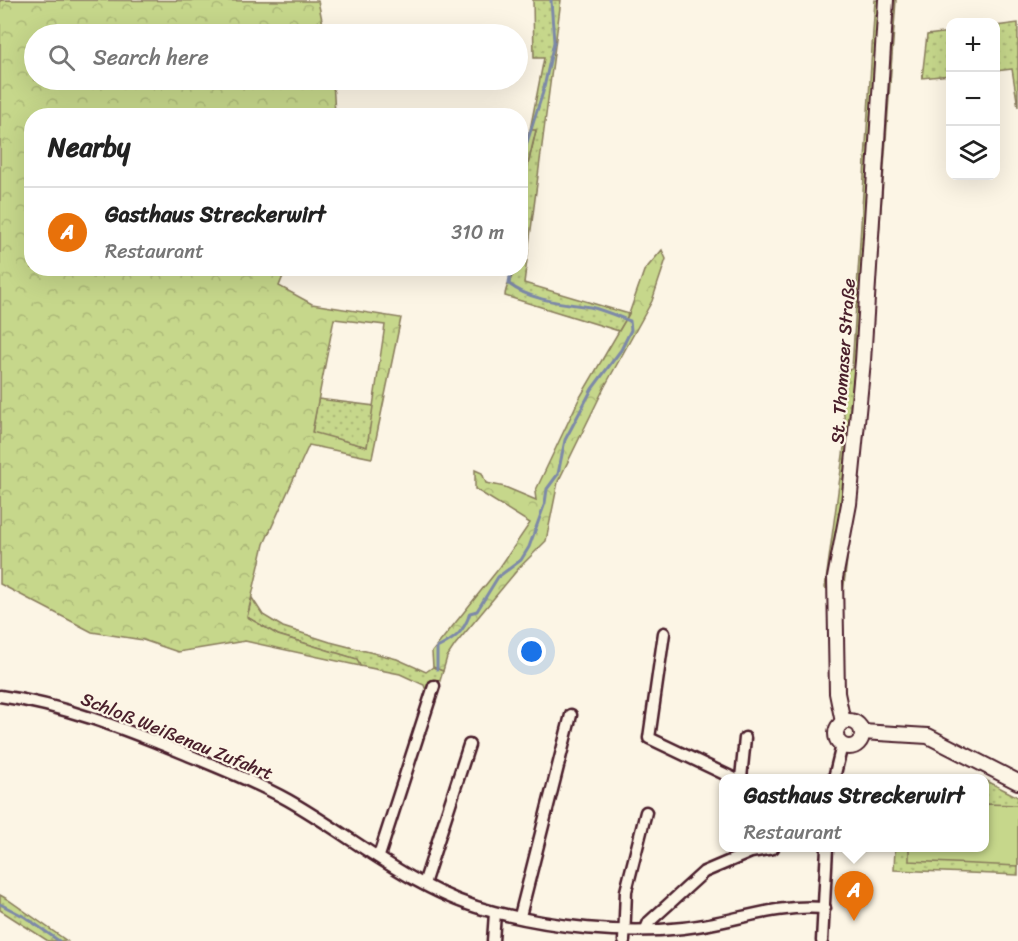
<!DOCTYPE html>
<meta charset="utf-8">
<style>
:root{--surface:#fff;--page:#f2f2f2;--text:#222;--muted:#767676;--line:#e0e0e0;--accent:#1f6fb2}
body{margin:0;font-family:Sriracha,sans-serif;background:var(--page);color:var(--text)}
.controls{position:absolute;right:18px;top:18px;display:grid;overflow:hidden;border-radius:12px;box-shadow:0 6px 24px #0002}
.controls button{width:54px;height:54px;display:grid;place-items:center;padding:0;border:0;border-bottom:2px solid var(--line);background:var(--surface);color:var(--text);font:30px sans-serif}
.you{position:absolute;left:532px;top:652px;width:21px;height:21px;margin:-15px;border:4px solid #fff;border-radius:50%;background:#1a73e8;box-shadow:0 0 0 9px #1a73e833}
.badge{display:grid;place-items:center;width:39px;height:39px;border-radius:50%;background:var(--accent);color:#fff;font-size:20px;font-weight:700}
.pin{position:absolute;translate:-50% -50px;filter:drop-shadow(0 2px 3px #0008)}
.pin::after{content:'';position:absolute;top:32px;width:21px;height:18px;background:inherit;clip-path:polygon(0 0,100% 0,50% 100%)}
.popup{position:absolute;left:719px;top:774px;width:270px;height:78px;box-sizing:border-box;display:grid;place-content:center;border-radius:12px;background:var(--surface);filter:drop-shadow(0 2px 4px #0005);font-size:20px;white-space:nowrap;color:var(--muted)}
.popup b{font-size:22px;color:var(--text)}
.popup::after{content:'';position:absolute;left:50%;top:100%;margin-left:-12px;border:12px solid transparent;border-top-color:var(--surface)}
.list{margin:0;padding:0;list-style:none}
h2{display:flex;justify-content:space-between;align-items:center;height:78px;margin:0;padding:0 24px;font-size:26px}
h2 small{font-size:20px;font-weight:400;color:var(--muted)}
.list li{display:grid;grid-template-columns:39px 1fr auto;gap:18px;align-items:center;box-sizing:border-box;height:90px;padding:0 24px;border-top:2px solid var(--line)}
.list b{display:block;font-size:22px;white-space:nowrap}
.list p{margin:0;font-size:20px;white-space:nowrap;color:var(--muted)}
.list em{font-size:20px;font-style:normal;color:var(--muted)}
.icon{flex:none;width:33px;height:33px;fill:none;stroke:currentColor;stroke-width:2;stroke-linecap:round;stroke-linejoin:round}
.map{position:relative;flex:none;width:1018px;height:941px;overflow:hidden}
.search{position:absolute;background:var(--surface);box-shadow:0 6px 24px #0002;left:24px;top:24px;width:504px;height:66px;display:flex;align-items:center;gap:15px;box-sizing:border-box;padding:0 21px;border-radius:33px;color:var(--muted);font-size:22px}
.panel{position:absolute;background:var(--surface);box-shadow:0 6px 24px #0002;left:24px;top:108px;width:504px;height:168px;border-radius:24px}
.map>svg:first-child{display:block}
</style>
<div class="map">
<svg width="1018" height="941" viewBox="0 0 1018 941">
<defs>
<pattern id="grass-dots" width="8" height="8" patternUnits="userSpaceOnUse" patternTransform="scale(1.5)"><rect width="8" height="8" fill="#c6d78b"/><path d="M2 2h.1M6 6h.1" fill="none" stroke="#acb878" stroke-width="1.8" stroke-linecap="round"/></pattern>
<pattern id="forest-crowns" width="20" height="18" patternUnits="userSpaceOnUse" patternTransform="scale(1.5)"><rect width="20" height="18" fill="#c6d78b"/><path d="M2 6a3 3 0 1 1 6 0M12 15a3 3 0 1 1 6 0" fill="none" stroke="#acb878"/></pattern>
</defs>
<rect width="100%" height="100%" fill="#fcf5e5"/>
<filter id="ink" filterUnits="userSpaceOnUse"><feTurbulence type="fractalNoise" baseFrequency=".0167" numOctaves="2"/><feDisplacementMap in="SourceGraphic" scale="12" xChannelSelector="R" yChannelSelector="G"/><feConvolveMatrix kernelMatrix="1 2 1 2 8 2 1 2 1" color-interpolation-filters="sRGB"/></filter>
<g filter="url(#ink)">
<!-- grass -->
<g fill="url(#grass-dots)" stroke="#887b5b" stroke-width="1.5">
<path d="M533,0H561L524,283L629,314L619,331L505,296C505,285 513,280 514,269L520,268L521,194L536,131L530,130L544,58H534Z"/>
<path d="M875,0H896L869,377L843,593L825,588L846,433L839,372L852,369Z"/>
<path d="M1018,23V107L1012,69L996,71V26Z"/>
<path d="M950,32V75L922,78L927,35Z"/>
<path d="M318,399L375,406L367,447L312,433Z"/>
<path d="M252,598L263,615L283,627L330,642L397,659L426,672L433,667L443,671L432,707L424,685L400,674L360,666L357,659L278,635L247,617Z"/>
<path d="M985,780L1018,797V875L894,870L895,848H984Z"/>
<path d="M0,895L7,899L67,941H48L0,910Z"/>
</g>
<!-- forest -->
<g fill="url(#forest-crowns)" stroke="#887b5b" stroke-width="1.5" fill-rule="evenodd">
<path d="M0,0L318,1L325,34H34V80H333L335,115L32,116V268L286,269L279,286L312,304L401,318L372,458L309,445L264,544L247,617L278,635L357,659L360,666L245,641L178,652L143,640L92,632L0,584ZM334,319L385,325L367,447L312,432Z"/>
<path d="M530,130H536L521,194V149Z"/>
<path d="M662,250L666,259L652,301L605,386L558,482L546,541L519,568L455,645L447,657L443,671L433,667L432,652L500,567L530,523L475,489V470L482,473L486,483L505,487L536,500L535,492L579,399L629,314L644,271Z"/>
</g>
<!-- pitch -->
<path fill="#c6d78b" stroke="#887b5b" stroke-width="1.5" d="M985,804L1018,805V866L909,861V848H984Z"/>
<g fill="none" stroke-linecap="round" stroke-linejoin="round">
<!-- stream -->
<g stroke="#7d89a8" stroke-width="3">
<path d="M520,164L543,92L554,42L551,0"/>
<path d="M437,669V648C455,639 464,632 470,613L477,611L498,577L521,560L529,547L545,503L547,489L558,474L565,440L592,389L621,350L631,330L630,321C617,316 603,310 590,307C564,303 531,301 509,284L511,268"/>
<path d="M0,904L25,917L59,941"/>
</g>
<!-- minor casing -->
<g stroke="#4a1f2b" stroke-width="15">
<g id="minor">
<path d="M664,633L649,738L733,778"/>
<path d="M0,696C63,705 122,728 181,752C217,767 254,781 288,800C355,838 418,894 494,912C553,927 622,935 683,928C734,923 770,904 825,908"/>
<path d="M741,778L745,738"/>
<path d="M834,778L842,745"/>
<path d="M379,856L434,686"/>
<path d="M424,884L469,745"/>
<path d="M520,916L571,715"/>
<path d="M646,929L649,922L704,872L751,852L773,848"/>
<path d="M493,941L495,913"/>
<path d="M624,941L626,891L646,812"/>
<path d="M822,941L827,848"/>
</g>
</g>
<!-- major casing -->
<g stroke="#4a1f2b" stroke-width="18">
<g id="major">
<circle cx="849" cy="734" r="13"/>
<path d="M843,722L837,693L835,578L849,504L863,361L886,0"/>
<path d="M862,732L928,736L1018,782"/>
</g>
</g>
<!-- minor -->
<use href="#minor" stroke="#fcf5e5" stroke-width="10"/>
<!-- major -->
<use href="#major" stroke="#fcf5e5" stroke-width="14"/>
</g>
</g>
<g text-anchor="middle" stroke-width="4.5" stroke-linejoin="round" paint-order="stroke">
<!-- street labels -->
<g font-size="18" fill="#4a1f2b" stroke="#fcf5e5">
<text transform="translate(843 361) rotate(-86)" y="6">St. Thomaser Straße</text>
<text transform="translate(177 736) rotate(22)" y="6">Schloß Weißenau Zufahrt</text>
</g>
</g>
</svg>
<div class="controls">
<button>+</button>
<button>−</button>
<button><svg class="icon" aria-label="layers" viewBox="0 0 24 24"><path d="M12 4l9 5-9 5-9-5zM3 14l9 5 9-5"/></svg></button>
</div>
<div class="you"></div>
<div class="pin badge" style="left:854px;top:921px;background:#e8710a">A</div>
<div class="popup"><b>Gasthaus Streckerwirt</b>Restaurant</div>
<div class="search"><svg class="icon" aria-label="search" viewBox="0 0 24 24"><circle cx="10" cy="10" r="6"/><path d="M15 15l6 6"/></svg>Search here</div>
<section class="panel">
<h2>Nearby<small></small></h2>
<ul class="list">
<li><span class="badge" style="background:#e8710a">A</span><div><b>Gasthaus Streckerwirt</b><p>Restaurant</p></div><em>310 m</em></li>
</ul>
</section>
</div>
